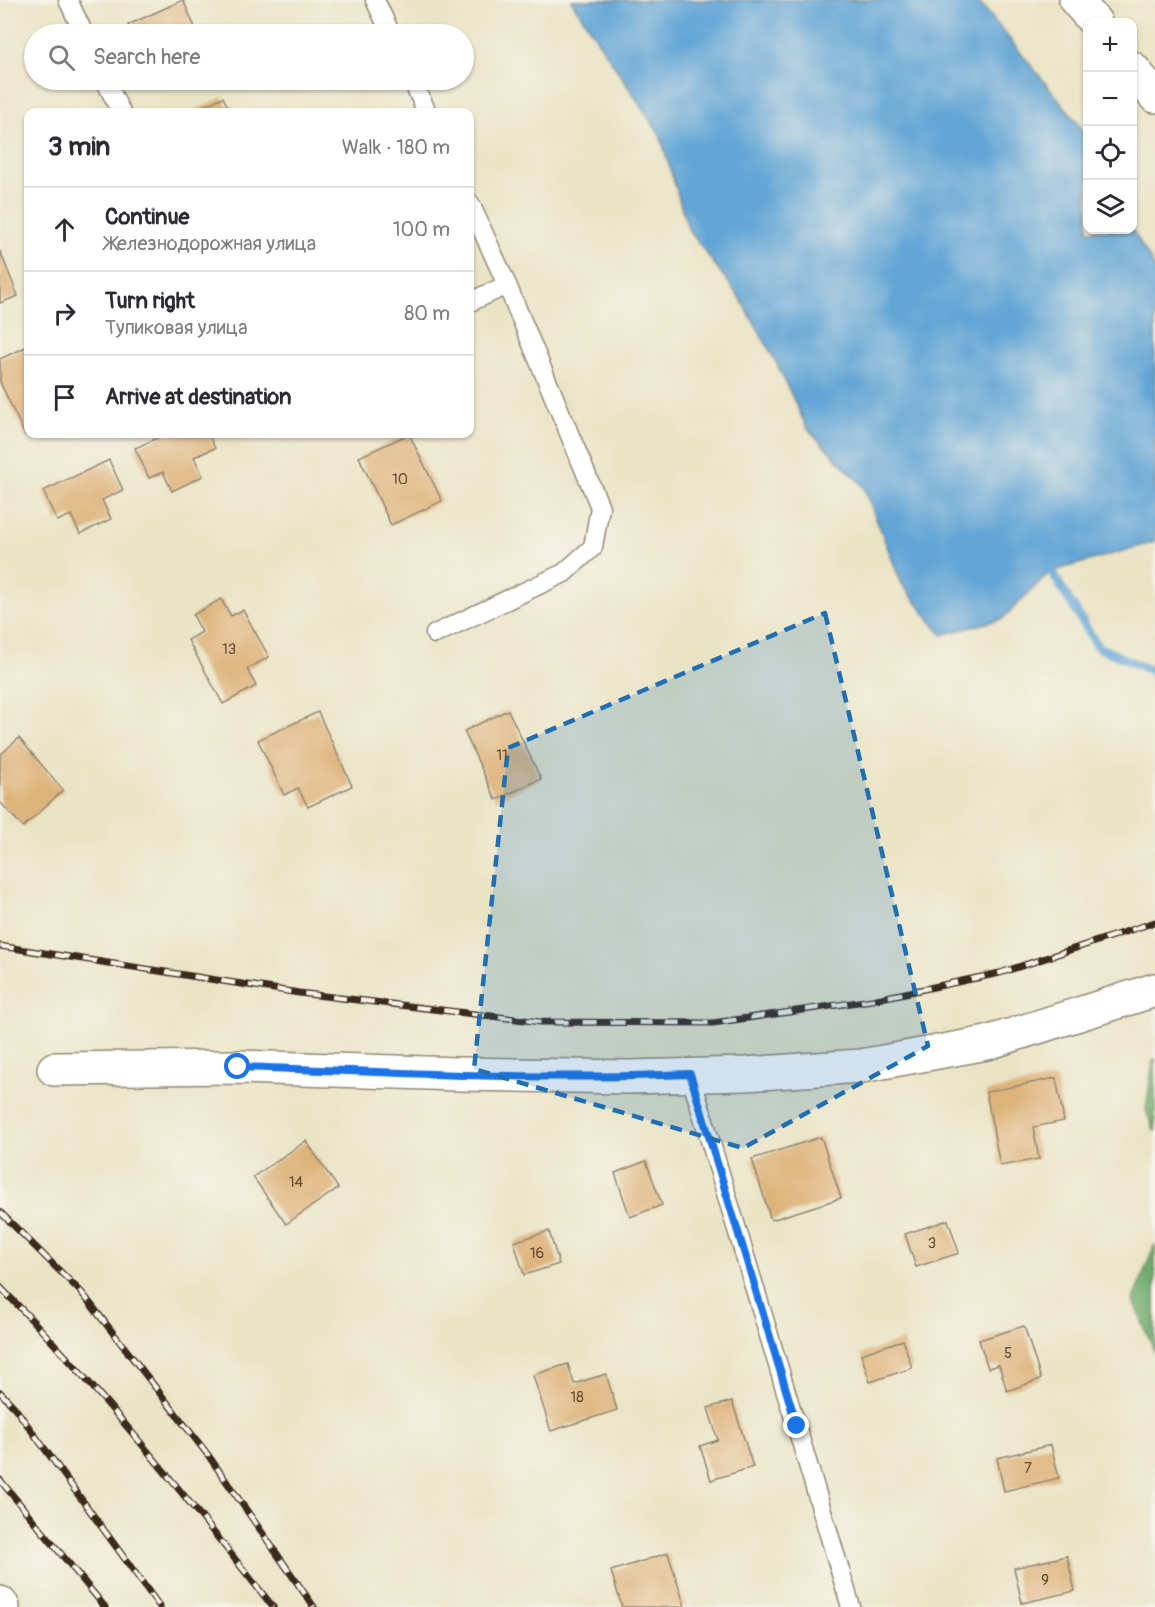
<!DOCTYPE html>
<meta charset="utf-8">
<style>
:root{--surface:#fff;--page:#f2f2f3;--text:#2b2b33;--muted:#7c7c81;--line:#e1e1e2}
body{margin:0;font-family:Pangolin,sans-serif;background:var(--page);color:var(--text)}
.controls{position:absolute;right:18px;top:18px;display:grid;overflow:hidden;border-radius:12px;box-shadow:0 2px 4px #0004}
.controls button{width:54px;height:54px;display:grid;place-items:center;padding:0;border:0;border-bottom:2px solid var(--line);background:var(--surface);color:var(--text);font:30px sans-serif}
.stop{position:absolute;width:18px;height:18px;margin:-14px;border:4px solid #1a73e8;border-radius:50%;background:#fff}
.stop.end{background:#1a73e8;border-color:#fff;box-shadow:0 2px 6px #0008}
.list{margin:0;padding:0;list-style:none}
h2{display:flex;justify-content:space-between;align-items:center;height:78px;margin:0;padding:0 24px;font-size:26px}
h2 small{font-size:20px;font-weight:400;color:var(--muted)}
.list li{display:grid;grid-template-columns:39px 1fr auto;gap:18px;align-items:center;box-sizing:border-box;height:84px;padding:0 24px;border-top:2px solid var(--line)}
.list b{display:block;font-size:22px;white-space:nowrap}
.list p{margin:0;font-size:20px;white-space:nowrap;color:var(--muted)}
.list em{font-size:20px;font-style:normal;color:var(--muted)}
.icon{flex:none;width:33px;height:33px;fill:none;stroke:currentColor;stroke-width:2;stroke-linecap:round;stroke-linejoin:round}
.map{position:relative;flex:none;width:1155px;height:1607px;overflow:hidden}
.search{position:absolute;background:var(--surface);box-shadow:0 2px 4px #0004;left:24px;top:24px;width:450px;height:66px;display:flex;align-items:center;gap:15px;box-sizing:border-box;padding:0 21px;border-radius:33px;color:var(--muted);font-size:22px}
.panel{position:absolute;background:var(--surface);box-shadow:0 2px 4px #0004;left:24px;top:108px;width:450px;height:330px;border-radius:12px}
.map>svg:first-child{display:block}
</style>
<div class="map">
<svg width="1155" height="1607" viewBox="0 0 1155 1607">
<rect width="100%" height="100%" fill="#f7f3e8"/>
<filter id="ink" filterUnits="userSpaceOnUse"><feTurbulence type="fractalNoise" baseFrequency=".0167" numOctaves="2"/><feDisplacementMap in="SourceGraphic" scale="12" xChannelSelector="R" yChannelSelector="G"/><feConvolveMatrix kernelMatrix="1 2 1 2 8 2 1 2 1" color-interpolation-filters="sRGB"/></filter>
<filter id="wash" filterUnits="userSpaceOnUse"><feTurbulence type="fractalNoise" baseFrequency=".008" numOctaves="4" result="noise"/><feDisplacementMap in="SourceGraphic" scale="24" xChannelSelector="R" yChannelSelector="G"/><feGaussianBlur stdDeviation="1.35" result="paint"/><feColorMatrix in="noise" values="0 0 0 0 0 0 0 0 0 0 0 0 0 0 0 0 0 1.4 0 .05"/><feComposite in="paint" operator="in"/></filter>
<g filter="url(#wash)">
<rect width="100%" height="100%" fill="#eae4c6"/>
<!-- forest -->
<g fill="#6fac6e" stroke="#556b46" stroke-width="1.5">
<path d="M1155,1059V1132L1146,1110L1153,1061Z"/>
<path d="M1155,1244V1353L1133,1300Z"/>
</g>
<!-- water -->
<path fill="#62a5d6" stroke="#4e687a" stroke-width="1.5" d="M571,0H975L985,9L1078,123L1087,143L1088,230L1132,229L1155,268V542L1050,572L1002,619L942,635L902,584L863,486L807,428L775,360L740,298L688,229L660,135Z"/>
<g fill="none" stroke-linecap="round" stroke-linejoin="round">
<!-- stream -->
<path stroke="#62a5d6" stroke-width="9" d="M1045,561L1098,647L1152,671L1155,674"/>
</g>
<g id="blocks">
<!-- building -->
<g fill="#deb37a">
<path d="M183,0L198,34H132L128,25Z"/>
<path d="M152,80H176L156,88Z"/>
<path d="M223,97L230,112H191Z"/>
<path d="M0,251L18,296L0,303Z"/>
<path d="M28,346V433L25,435L0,382V359Z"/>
<path d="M166,434H208L215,448L194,457L203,476L172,491L163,472L149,478L135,448Z"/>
<path d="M409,434L442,501L391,525L359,457Z"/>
<path d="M109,460L123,490L102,500L111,519L80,534L71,515L57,521L43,491Z"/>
<path d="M221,599L231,616L243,610L269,657L247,669L256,686L223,704L188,640L202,632L193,615Z"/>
<path d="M508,710L541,779L496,800L464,731Z"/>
<path d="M318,712L352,786L308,807L298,788L284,795L258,740Z"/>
<path d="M19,738L63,790L23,827L0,802V755Z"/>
<path d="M1056,1078L1064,1121L1033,1127L1039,1159L1000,1166L986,1092Z"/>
<path d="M821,1137L841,1198L771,1220L752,1159Z"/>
<path d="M306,1141L338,1188L286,1224L253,1177Z"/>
<path d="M646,1161L662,1205L630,1217L615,1173Z"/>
<path d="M948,1220L959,1253L916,1267L905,1234Z"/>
<path d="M549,1231L559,1264L524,1275L514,1242Z"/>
<path d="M1024,1326L1041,1379L1007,1391L999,1365L988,1368L979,1340Z"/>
<path d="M903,1340L912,1368L870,1382L861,1354Z"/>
<path d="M568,1364L574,1384L606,1374L617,1410L551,1431L533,1375Z"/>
<path d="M732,1401L753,1467L711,1480L700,1446L718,1440L708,1408Z"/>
<path d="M1051,1445L1059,1478L1004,1491L997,1458Z"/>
<path d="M668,1553L685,1607H622L611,1571Z"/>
<path d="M1067,1556L1075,1591L1022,1603L1014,1568Z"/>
</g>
</g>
</g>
<g filter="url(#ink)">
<use href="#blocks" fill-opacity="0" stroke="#928772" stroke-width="1.5"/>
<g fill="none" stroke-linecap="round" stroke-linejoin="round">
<!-- lane casing -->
<g stroke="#928772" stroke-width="21">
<g id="lane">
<path d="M68,0L84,34"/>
<path d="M375,0L391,34"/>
<path d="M105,80L121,112"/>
<path d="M412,80L427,112"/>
<path d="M470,302L507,285"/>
<path d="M435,634L564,573L593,547L600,507L507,285L470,203"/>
<path d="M690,1074L851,1607"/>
</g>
</g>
<!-- street casing -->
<g stroke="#928772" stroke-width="36">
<g id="street">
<path d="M1076,0L1095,22"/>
<path d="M1132,68L1155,96"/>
<path d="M54,1069L238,1067L458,1074L629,1077L746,1074L861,1066L987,1043L1155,990"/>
<path d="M0,1603L3,1607"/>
</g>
</g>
<!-- lane -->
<use href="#lane" stroke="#fff" stroke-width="18"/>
<!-- street -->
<use href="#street" stroke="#fff" stroke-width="33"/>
<!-- rail casing -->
<g stroke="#3b2a1e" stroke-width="7">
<g id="rail">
<path d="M0,946L299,993L541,1022L713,1023L872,1000L1000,973L1155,922"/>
<path d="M0,1212L82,1293L208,1455L314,1607"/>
<path d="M0,1287C99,1387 186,1497 273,1607"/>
<path d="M0,1392L15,1408L160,1607"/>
<path d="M0,1480L105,1607"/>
</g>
</g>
<!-- rail -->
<use href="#rail" stroke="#f7f3e8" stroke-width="4.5" stroke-dasharray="14" stroke-linecap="butt"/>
</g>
</g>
<g fill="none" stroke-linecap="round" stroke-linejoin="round" filter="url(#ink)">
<!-- route -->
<path stroke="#1a73e8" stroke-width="8" d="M238,1067C388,1072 540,1081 690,1074L797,1426"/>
</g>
<!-- marked area -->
<path fill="#1f6fb2" fill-opacity="0.2" stroke="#1f6fb2" stroke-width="4.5" stroke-dasharray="12 8" stroke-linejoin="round" d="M825,613L928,1046L743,1148L474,1069L508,748Z"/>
<g text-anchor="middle" stroke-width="4.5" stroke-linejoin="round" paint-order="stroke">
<!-- number labels -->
<g font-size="15" fill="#644c35">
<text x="400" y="484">10</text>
<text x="229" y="654">13</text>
<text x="502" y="760">11</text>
<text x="296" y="1187">14</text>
<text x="932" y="1248">3</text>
<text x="537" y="1258">16</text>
<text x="1008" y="1358">5</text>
<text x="577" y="1402">18</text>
<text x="1028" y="1473">7</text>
<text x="1045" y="1585">9</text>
</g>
</g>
</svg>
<div class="controls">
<button>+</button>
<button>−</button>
<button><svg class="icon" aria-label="locate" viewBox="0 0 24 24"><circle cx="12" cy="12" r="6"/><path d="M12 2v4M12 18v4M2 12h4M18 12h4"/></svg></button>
<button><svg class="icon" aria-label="layers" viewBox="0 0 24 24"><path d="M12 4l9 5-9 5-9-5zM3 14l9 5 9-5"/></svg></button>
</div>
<div class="stop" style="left:238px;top:1067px"></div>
<div class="stop end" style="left:797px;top:1426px"></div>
<div class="search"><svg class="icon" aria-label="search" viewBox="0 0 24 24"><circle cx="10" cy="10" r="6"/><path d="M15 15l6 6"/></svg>Search here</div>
<section class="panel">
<h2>3 min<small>Walk · 180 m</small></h2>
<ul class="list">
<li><svg class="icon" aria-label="ahead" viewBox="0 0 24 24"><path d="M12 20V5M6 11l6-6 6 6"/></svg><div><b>Continue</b><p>Железнодорожная улица</p></div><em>100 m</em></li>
<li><svg class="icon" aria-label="right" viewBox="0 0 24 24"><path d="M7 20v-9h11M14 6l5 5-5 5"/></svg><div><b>Turn right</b><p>Тупиковая улица</p></div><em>80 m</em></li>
<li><svg class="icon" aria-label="arrive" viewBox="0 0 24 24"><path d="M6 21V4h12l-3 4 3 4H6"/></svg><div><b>Arrive at destination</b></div></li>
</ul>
</section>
</div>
